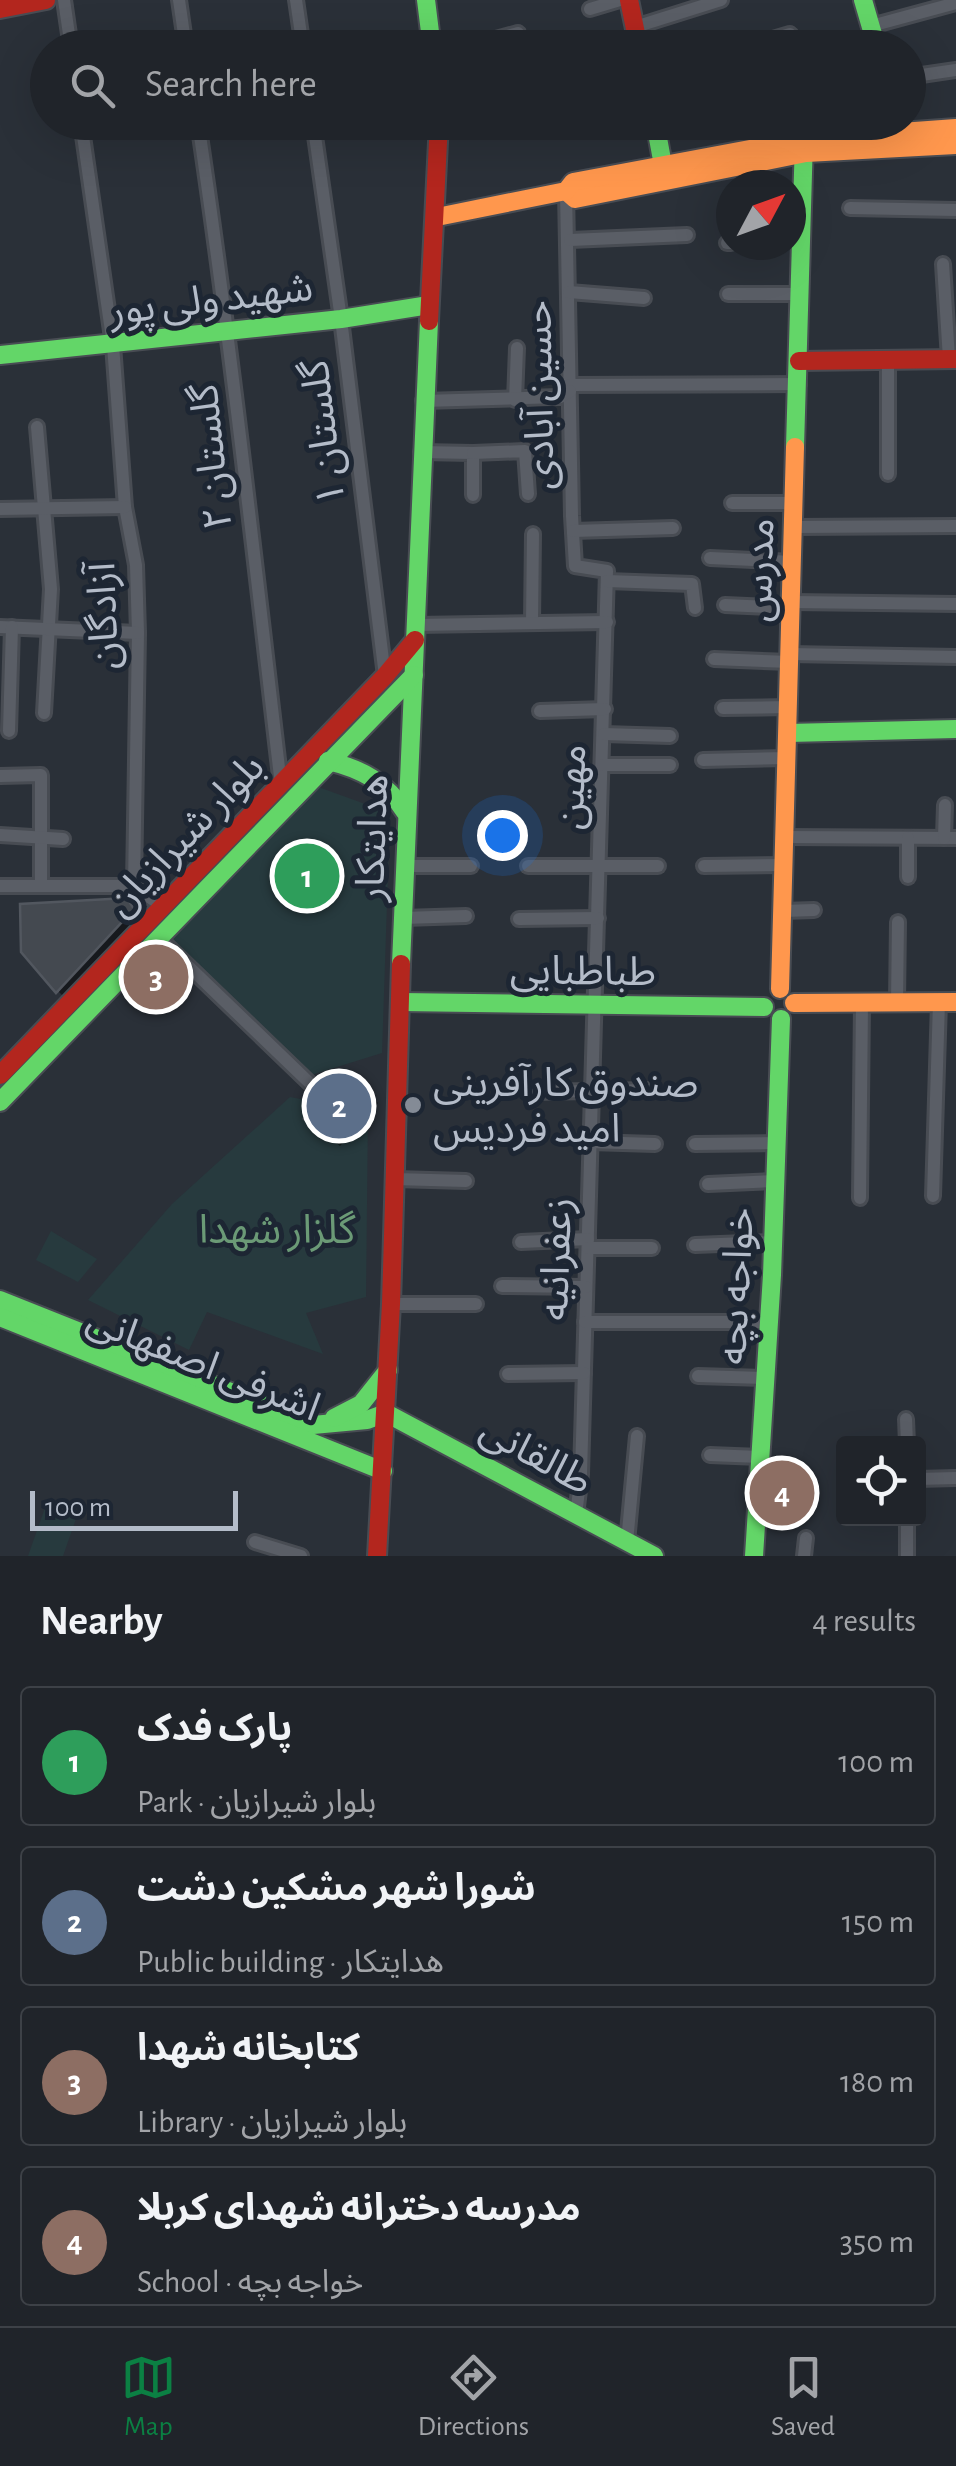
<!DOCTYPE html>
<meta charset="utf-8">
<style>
:root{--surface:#20242a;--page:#282c32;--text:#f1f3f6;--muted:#a2a4a8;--line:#3d4147;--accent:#0b8043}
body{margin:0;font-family:"Alegreya Sans","Noto Sans Arabic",sans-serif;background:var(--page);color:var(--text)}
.controls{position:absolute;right:30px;bottom:30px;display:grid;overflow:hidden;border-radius:10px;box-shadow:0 10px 40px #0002}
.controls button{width:90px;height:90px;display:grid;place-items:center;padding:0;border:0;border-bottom:2px solid var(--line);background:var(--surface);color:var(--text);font:50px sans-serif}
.compass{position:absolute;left:716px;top:170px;width:90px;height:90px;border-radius:50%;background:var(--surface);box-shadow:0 10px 40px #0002;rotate:49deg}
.scale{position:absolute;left:30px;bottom:25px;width:208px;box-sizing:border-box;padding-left:10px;border:5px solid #b4bcc9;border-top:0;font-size:28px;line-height:35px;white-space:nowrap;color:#b4bcc9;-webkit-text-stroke:8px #1d2633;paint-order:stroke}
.you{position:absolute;left:502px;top:835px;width:35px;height:35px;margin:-25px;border:8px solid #fff;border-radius:50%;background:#1a73e8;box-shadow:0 0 0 15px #1a73e833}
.badge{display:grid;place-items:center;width:65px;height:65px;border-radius:50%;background:var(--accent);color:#fff;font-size:32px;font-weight:700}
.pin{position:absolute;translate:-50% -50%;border:5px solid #fff;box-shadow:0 2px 10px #0006}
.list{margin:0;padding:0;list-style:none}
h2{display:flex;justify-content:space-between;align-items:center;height:130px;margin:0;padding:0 40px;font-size:42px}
h2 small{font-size:32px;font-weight:400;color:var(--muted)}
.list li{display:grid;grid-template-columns:65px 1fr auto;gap:30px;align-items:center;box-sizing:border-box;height:140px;margin:0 20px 20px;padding:0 20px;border:2px solid var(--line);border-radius:10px}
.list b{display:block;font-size:38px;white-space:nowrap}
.list p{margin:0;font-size:32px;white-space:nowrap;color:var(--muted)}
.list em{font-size:32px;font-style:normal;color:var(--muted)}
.icon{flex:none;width:55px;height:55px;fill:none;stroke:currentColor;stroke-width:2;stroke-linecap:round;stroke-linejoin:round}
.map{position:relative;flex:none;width:956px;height:1556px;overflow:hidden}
.search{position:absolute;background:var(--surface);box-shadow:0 10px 40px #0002;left:30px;right:30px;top:30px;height:110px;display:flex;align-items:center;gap:25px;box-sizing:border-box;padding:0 35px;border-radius:55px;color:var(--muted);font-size:38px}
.sheet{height:770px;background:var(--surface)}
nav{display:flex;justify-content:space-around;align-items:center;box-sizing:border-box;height:140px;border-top:2px solid var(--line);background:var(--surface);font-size:28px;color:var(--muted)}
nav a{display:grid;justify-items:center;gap:5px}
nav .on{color:var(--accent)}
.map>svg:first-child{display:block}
</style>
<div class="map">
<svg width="956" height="1556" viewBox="0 0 956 1556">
<rect width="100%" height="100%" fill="#2a3038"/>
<!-- green -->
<g fill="#273a3e">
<path d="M310,784L390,813L382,1053L311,1075L169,938Z"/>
<path d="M290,1097L368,1112L366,1297L306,1313L323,1354L207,1312L189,1350L88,1300L172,1204Z"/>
<path d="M51,1231L97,1259L78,1282L36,1260Z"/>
<path d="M46,1505L77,1516L63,1556H28Z"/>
</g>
<!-- shadow -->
<g fill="#0007">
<path d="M126,901L144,922L69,1002L58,991Z"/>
<path d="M354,1080L378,1103L340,1146L316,1127L353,1094L357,1086Z"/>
</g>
<!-- building -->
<g fill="#444950" stroke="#52575f" stroke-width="2.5">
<path d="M127,898L134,909L56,993L21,952L20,904Z"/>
<path d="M352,1075L371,1093L330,1140L304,1119L322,1103L351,1092L354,1086L350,1077Z"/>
</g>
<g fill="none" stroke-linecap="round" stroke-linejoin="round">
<!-- street casing -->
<g stroke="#484c53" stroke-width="18">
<g id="street">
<path d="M64,0L71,48"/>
<path d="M179,0L186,48"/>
<path d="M296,0L303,48"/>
<path d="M590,9L620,0"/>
<path d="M871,26L956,3"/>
<path d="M635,27L721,0"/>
<path d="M463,48L518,33"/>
<path d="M741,48L790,34"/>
<path d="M908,77L956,70"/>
<path d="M81,122L113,345L125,507L136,565L138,633L134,886"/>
<path d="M198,122C231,343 255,564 281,785"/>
<path d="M313,122L341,319L385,676"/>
<path d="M440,129L467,122"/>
<path d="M566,191L572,516L575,566L607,571L581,1474L576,1515"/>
<path d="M850,208L956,210"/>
<path d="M570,240L687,235"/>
<path d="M727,243H731"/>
<path d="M943,264L949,359"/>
<path d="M569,292L644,298"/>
<path d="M728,294H801"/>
<path d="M888,360V474"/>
<path d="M570,385L799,384"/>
<path d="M515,400L517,348"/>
<path d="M423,401L560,397L570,391"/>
<path d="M37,427L51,589L44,713"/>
<path d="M421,452L473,453V495"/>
<path d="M473,453L525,451L528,494"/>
<path d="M732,503H795"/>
<path d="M0,509L125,507"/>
<path d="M794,527L956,526"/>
<path d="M573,531L673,528"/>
<path d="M710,558L793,562"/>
<path d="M607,581L692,584L695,608"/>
<path d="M792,602L956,604"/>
<path d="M725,605L792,608"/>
<path d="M532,623L533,534"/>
<path d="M416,625L607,622"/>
<path d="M0,627L138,633"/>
<path d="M790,654L956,657"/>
<path d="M714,659L790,662"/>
<path d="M723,708L789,707"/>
<path d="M540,711L605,709"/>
<path d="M9,731L12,627"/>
<path d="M604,734L670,736"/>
<path d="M703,760L787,758"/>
<path d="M603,765H670"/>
<path d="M0,776L41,775V886"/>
<path d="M0,835L63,839"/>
<path d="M785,837L956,838"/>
<path d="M908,838V877"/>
<path d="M944,838L945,805"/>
<path d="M405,866H471"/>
<path d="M528,866H658"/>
<path d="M704,866L784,865"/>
<path d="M0,886H134L162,906"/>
<path d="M783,911L814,910"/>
<path d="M403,918L466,916"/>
<path d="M519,919L598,918"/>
<path d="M157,936L320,1093L344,1085"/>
<path d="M897,1003L898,922"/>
<path d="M530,1092L653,1090"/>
<path d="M590,1142L655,1144"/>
<path d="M695,1144L776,1143"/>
<path d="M395,1179L466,1181"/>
<path d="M708,1184L775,1181"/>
<path d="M933,1196L939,1002"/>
<path d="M860,1198L862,1003"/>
<path d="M521,1242L588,1239"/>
<path d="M695,1245L773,1242"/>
<path d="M588,1248H652"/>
<path d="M502,1286L586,1287"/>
<path d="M391,1304H476"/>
<path d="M585,1322H769"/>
<path d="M508,1374L584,1373"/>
<path d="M698,1376L765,1378"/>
<path d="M906,1419L907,1444"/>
<path d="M710,1455L760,1457"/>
<path d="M918,1479L956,1478"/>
<path d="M255,1542L301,1556"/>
<path d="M627,1542L637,1436"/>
<path d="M804,1556L806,1538"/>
<path d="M907,1556V1518"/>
</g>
</g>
<!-- fast casing -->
<g stroke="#484c53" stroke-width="22">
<g id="fast">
<path d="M426,0L432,48"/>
<path d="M863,0L877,48"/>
<path d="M655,122L665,176"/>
<path d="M0,355L341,319L429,305"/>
<path d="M795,447L804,139"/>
<path d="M788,733L956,729"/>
<path d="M328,761C362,769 386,782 405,812"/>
<path d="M401,964L429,321"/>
<path d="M401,1002L764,1007"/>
<path d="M0,1102L414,675"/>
<path d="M0,1300L313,1425L367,1420L386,1413"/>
<path d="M0,1317L383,1471"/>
<path d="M386,1413L654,1556"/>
<path d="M334,1418L361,1404L388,1370"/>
<path d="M754,1556L772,1275L781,1019"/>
</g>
</g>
<!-- slow casing -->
<g stroke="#484c53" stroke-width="22">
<g id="slow">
<path d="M566,191L575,199L806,153L956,145"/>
<path d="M437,217L566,191L573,182L804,139L956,128"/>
<path d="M780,989L795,447"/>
<path d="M794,1003L956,1002"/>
</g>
</g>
<!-- jam casing -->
<g stroke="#484c53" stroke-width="22">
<g id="jam">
<path d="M629,0L639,48"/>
<path d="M0,9L46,0"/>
<path d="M429,321L439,122"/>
<path d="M799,361L956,359"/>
<path d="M0,1075L385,676L415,640"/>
<path d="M377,1556L391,1304L401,964"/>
</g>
</g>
<!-- street -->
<use href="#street" stroke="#5a5e66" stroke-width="12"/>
<!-- fast -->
<use href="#fast" stroke="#63d668" stroke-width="18"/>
<!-- slow -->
<use href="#slow" stroke="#ff974d" stroke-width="18"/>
<!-- jam -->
<use href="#jam" stroke="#b3261e" stroke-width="18"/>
</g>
<!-- markers -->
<circle fill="#848b96" stroke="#1d2633" stroke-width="4" cx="413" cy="1105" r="10"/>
<g text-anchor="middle" stroke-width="10" stroke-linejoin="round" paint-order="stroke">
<!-- street labels -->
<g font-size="40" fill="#b4bcc9" stroke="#1d2633">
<text transform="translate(211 298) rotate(-7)" y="14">شهید ولی پور</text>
<text transform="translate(538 395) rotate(-91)" y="14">حسین آبادی</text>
<text transform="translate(322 433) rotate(-97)" y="14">گلستان ۱</text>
<text transform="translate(210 457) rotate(-96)" y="14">گلستان ۲</text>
<text transform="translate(758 570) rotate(-88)" y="14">مدرس</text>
<text transform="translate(102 616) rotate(-92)" y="14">آزادگان</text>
<text transform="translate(570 787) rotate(-88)" y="14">مهین</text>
<text transform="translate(184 834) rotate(-46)" y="14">بلوار شیرازیان</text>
<text transform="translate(371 838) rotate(-88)" y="14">هدایتکار</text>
<text transform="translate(583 970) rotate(1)" y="14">طباطبایی</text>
<text transform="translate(555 1259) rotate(-88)" y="14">زعفرانیه</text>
<text transform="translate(735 1286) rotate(-87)" y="14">خواجه بچه</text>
<text transform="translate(204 1362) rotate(22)" y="14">اشرفی اصفهانی</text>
<text transform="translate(537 1454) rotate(29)" y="14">طالقانی</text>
</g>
<!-- poi labels -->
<g font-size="40" fill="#b4bcc9" stroke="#1d2633" text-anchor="start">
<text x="433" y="1096">صندوق کارآفرینی<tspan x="433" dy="46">امید فردیس</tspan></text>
</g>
<!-- park labels -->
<g font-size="40" fill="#6b9a76" stroke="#1d2633">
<text x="277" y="1243">گلزار شهدا</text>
</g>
</g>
</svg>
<div class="controls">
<button><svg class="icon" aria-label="locate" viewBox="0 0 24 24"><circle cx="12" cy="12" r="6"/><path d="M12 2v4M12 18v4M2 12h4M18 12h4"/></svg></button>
</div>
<svg class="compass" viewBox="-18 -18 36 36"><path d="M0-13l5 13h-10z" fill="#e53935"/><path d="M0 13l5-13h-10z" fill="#a2a4a8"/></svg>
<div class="scale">100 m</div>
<div class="you"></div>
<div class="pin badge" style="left:307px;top:876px;background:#2e9e5b">1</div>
<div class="pin badge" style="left:339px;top:1106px;background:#5c6f8a">2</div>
<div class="pin badge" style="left:156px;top:977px;background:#8d6e63">3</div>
<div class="pin badge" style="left:782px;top:1493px;background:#8d6e63">4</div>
<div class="search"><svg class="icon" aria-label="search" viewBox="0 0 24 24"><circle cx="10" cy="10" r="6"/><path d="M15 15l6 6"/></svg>Search here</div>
</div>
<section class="sheet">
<h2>Nearby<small>4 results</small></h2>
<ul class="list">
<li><span class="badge" style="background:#2e9e5b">1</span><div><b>پارک فدک</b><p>Park · بلوار شیرازیان</p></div><em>100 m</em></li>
<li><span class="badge" style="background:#5c6f8a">2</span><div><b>شورا شهر مشکین دشت</b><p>Public building · هدایتکار</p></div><em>150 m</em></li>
<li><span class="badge" style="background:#8d6e63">3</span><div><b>کتابخانه شهدا</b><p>Library · بلوار شیرازیان</p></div><em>180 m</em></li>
<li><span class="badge" style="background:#8d6e63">4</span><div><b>مدرسه دخترانه شهدای کربلا</b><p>School · خواجه بچه</p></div><em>350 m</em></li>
</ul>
</section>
<nav>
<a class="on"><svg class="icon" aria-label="map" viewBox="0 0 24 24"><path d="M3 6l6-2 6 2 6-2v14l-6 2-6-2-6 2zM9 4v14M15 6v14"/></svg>Map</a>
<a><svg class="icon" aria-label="directions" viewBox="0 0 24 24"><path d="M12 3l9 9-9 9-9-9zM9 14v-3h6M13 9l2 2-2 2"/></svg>Directions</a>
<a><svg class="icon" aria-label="saved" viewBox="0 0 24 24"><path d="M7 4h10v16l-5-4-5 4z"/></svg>Saved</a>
</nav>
